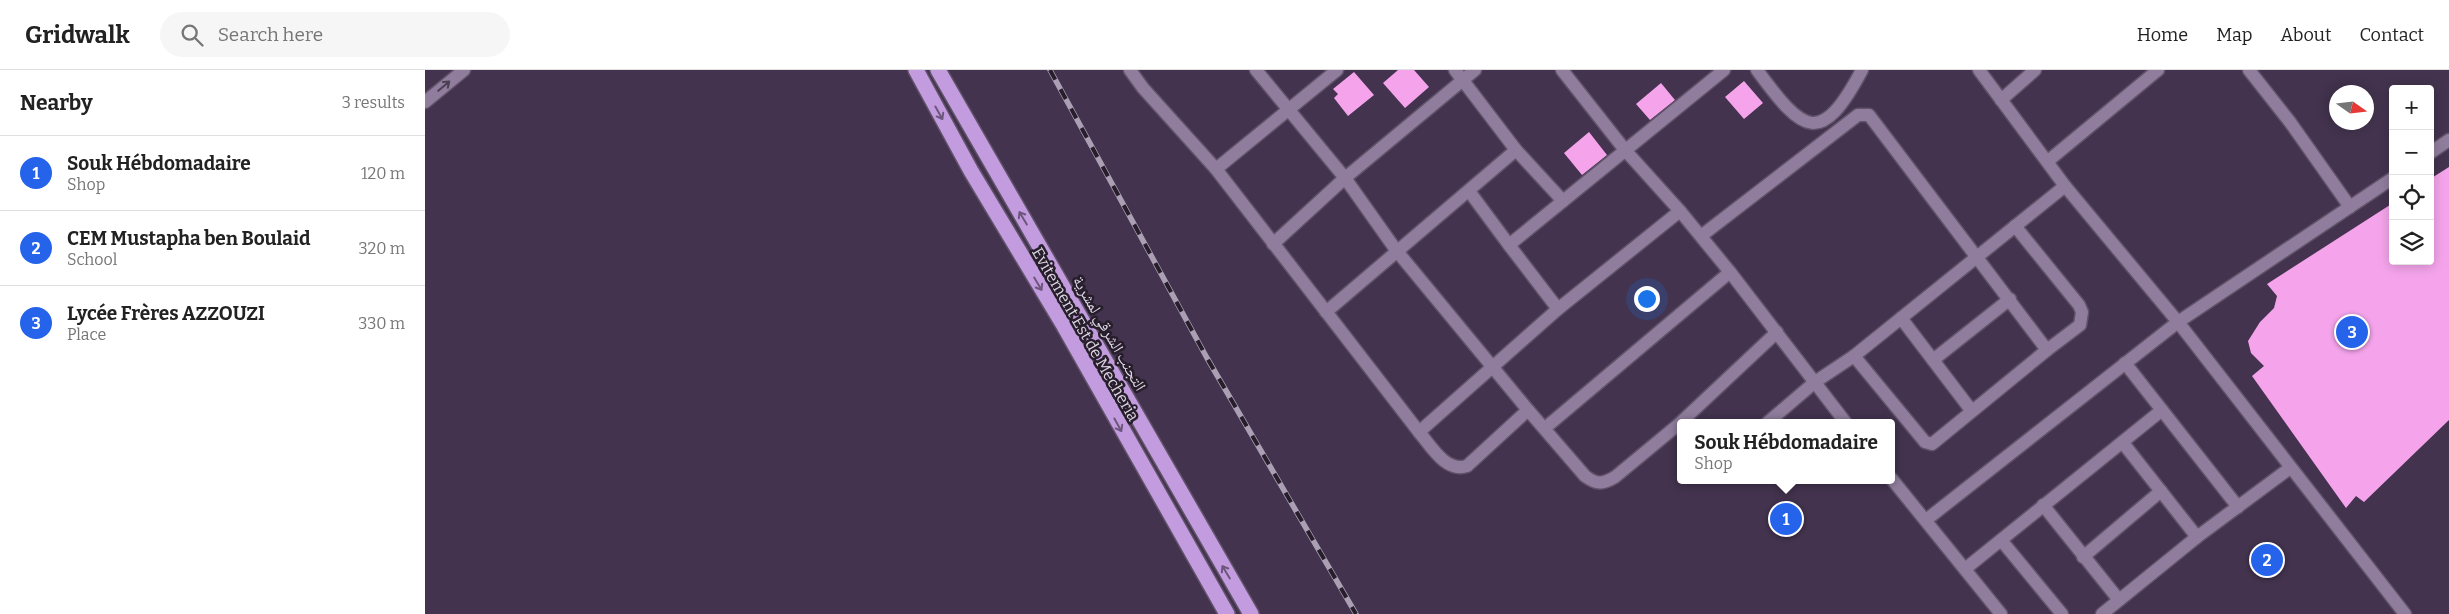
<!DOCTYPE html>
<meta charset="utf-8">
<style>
:root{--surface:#fff;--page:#f6f6f6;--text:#222;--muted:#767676;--line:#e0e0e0;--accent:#2563eb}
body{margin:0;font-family:Bitter,"Noto Naskh Arabic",serif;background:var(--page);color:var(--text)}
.controls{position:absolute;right:15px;top:15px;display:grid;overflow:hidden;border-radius:5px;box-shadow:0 2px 12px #0003}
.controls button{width:45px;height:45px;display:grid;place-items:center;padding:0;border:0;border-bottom:1px solid var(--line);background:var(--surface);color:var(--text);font:25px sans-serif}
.compass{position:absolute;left:1904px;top:15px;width:45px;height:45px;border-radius:50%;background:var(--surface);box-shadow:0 2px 12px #0003;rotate:104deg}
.you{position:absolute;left:1221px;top:228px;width:18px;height:18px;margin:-12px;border:4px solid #fff;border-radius:50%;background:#1a73e8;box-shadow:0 0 0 8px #1a73e833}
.badge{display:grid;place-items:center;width:32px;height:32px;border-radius:50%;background:var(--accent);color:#fff;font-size:16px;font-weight:700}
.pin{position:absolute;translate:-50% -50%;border:2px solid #fff;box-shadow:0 1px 5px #0006}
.popup{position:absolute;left:1252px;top:349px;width:218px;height:65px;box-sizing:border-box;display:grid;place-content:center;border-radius:5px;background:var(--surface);filter:drop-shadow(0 1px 4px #0005);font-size:16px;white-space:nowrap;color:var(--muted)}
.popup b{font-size:19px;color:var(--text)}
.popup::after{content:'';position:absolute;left:50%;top:100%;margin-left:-10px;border:10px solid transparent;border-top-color:var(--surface)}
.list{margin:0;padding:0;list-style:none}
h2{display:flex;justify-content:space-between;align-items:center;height:65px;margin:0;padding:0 20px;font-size:21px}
h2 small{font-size:16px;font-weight:400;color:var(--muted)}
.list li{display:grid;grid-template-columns:32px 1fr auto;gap:15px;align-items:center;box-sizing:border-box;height:75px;padding:0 20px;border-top:1px solid var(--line)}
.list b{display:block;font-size:19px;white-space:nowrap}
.list p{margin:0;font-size:16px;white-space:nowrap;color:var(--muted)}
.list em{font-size:16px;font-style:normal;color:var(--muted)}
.icon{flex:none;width:28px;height:28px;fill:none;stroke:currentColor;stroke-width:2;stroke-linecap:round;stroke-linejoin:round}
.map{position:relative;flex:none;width:2024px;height:544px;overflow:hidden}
header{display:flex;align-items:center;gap:30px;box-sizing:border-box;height:70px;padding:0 25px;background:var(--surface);border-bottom:1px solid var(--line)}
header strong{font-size:24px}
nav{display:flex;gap:28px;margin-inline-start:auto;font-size:18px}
.search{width:350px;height:45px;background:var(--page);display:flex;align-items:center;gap:12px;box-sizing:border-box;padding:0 18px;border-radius:28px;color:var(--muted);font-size:19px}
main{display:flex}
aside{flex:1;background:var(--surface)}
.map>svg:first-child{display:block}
</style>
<header>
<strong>Gridwalk</strong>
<div class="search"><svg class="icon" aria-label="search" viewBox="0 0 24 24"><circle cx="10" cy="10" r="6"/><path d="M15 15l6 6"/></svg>Search here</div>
<nav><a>Home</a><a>Map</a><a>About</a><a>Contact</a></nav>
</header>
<main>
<aside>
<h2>Nearby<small>3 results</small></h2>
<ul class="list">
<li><span class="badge">1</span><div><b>Souk Hébdomadaire</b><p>Shop</p></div><em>120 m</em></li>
<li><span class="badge">2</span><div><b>CEM Mustapha ben Boulaid</b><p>School</p></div><em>320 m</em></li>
<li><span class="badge">3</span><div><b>Lycée Frères AZZOUZI</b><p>Place</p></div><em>330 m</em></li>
</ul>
</aside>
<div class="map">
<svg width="2024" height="544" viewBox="0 0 2024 544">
<rect width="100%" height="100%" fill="#43334e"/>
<!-- building -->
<g fill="#f5a4eb">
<path d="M973,0H989L1004,17L980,38L958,13Z"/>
<path d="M929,2L949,25L923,46L909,28L913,24L908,19Z"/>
<path d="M1319,11L1338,33L1319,49L1300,27Z"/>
<path d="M1236,13L1250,30L1225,50L1211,34Z"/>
<path d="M1164,62L1182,85L1157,105L1139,83Z"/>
<path d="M2024,97V350L1939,432L1931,426L1921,438L1827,306L1839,296L1826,283L1823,271L1835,252L1849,238L1852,226L1842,214L1968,133V191H2005V109Z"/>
</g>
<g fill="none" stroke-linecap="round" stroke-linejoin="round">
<!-- minor casing -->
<g stroke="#605269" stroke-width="15">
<g id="minor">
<path d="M705,0L718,18L791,99L994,362C1006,376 1021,403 1042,396L1103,340"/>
<path d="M831,0L920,108L971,180L1103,340L1160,406C1172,415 1178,414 1190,407L1254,354L1352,262"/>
<path d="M1030,0L1091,80L1138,131"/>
<path d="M1137,0L1200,80L1255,141L1305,202L1421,353"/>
<path d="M1332,0C1379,64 1396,77 1437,0"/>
<path d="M1554,0L1640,116L1753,252L1980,544"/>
<path d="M1824,0L1865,52L1925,137"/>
<path d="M1576,30L1610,0"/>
<path d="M0,32L39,0"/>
<path d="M2005,83L2024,70"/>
<path d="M1623,91L1733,0"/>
<path d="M791,99L912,0"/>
<path d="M1044,121L1084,175"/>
<path d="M1590,156L1654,235L1657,242L1655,255L1622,280"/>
<path d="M1276,166L1433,45H1444L1622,280L1507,374L1500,372L1429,286"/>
<path d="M848,174L920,108L1050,0"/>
<path d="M1133,239L1084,175L1299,0"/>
<path d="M901,242L1091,80"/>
<path d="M1476,248L1546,340"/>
<path d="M1508,290L1585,229"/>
<path d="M1700,293L1813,437"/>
<path d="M1342,353L1390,312L1429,286L1640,116"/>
<path d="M1120,358L1305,202"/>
<path d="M994,362L1133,239L1255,141"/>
<path d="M1698,373L1772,467"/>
<path d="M1466,408L1576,544"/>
<path d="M1618,435L1694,530"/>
<path d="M1501,450L1753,252L1968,108"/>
<path d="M1576,470L1637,544"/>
<path d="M1658,487L1736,421"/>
<path d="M1540,499L1737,340"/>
<path d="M1677,544L1772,467L1865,398"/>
</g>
</g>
<!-- highway casing -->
<g stroke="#605269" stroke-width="18">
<g id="highway">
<path d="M491,0L546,101L639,256L802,544"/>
<path d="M513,0L826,544"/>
</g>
</g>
<!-- minor -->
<use href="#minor" stroke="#907d9d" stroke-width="12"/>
<!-- highway -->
<use href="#highway" stroke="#c39bdf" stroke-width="15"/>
<!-- rail casing -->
<g stroke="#ab9fb4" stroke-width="5.5">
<path id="rail" d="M625,0L782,288L931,544"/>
</g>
<!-- rail -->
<use href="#rail" stroke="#261e2b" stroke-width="4" stroke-dasharray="11" stroke-linecap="butt"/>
</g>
<!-- one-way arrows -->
<defs><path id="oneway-shaft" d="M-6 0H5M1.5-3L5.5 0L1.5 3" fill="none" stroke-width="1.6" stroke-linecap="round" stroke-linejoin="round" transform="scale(1.25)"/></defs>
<use stroke="#4b3f53" href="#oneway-shaft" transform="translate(19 16) rotate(-40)"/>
<g stroke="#6d567c">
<use href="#oneway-shaft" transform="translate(514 43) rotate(61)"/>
<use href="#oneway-shaft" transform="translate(598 148) rotate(-121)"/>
<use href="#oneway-shaft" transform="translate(613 214) rotate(59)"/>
<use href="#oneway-shaft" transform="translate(693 355) rotate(61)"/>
<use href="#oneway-shaft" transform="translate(801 502) rotate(-121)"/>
</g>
<g text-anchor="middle" stroke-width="5" stroke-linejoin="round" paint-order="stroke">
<!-- street labels -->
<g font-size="16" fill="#ded4e5" stroke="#261e2b">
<text transform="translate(685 263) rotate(60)" y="6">التجنب الشرقي لمشرية</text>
<text transform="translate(661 264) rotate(60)" y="6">Evitement Est de Mecheria</text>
</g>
</g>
</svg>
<div class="controls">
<button>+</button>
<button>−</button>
<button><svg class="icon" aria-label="locate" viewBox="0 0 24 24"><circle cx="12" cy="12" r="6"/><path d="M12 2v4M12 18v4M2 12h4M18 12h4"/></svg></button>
<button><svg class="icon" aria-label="layers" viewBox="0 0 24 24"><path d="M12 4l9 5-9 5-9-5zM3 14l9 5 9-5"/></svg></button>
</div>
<svg class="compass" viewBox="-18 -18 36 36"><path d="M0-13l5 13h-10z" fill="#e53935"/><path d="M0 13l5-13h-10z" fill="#767676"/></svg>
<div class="you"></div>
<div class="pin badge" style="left:1361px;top:449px">1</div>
<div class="popup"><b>Souk Hébdomadaire</b>Shop</div>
<div class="pin badge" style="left:1842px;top:490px">2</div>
<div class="pin badge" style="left:1927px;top:262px">3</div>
</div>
</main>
